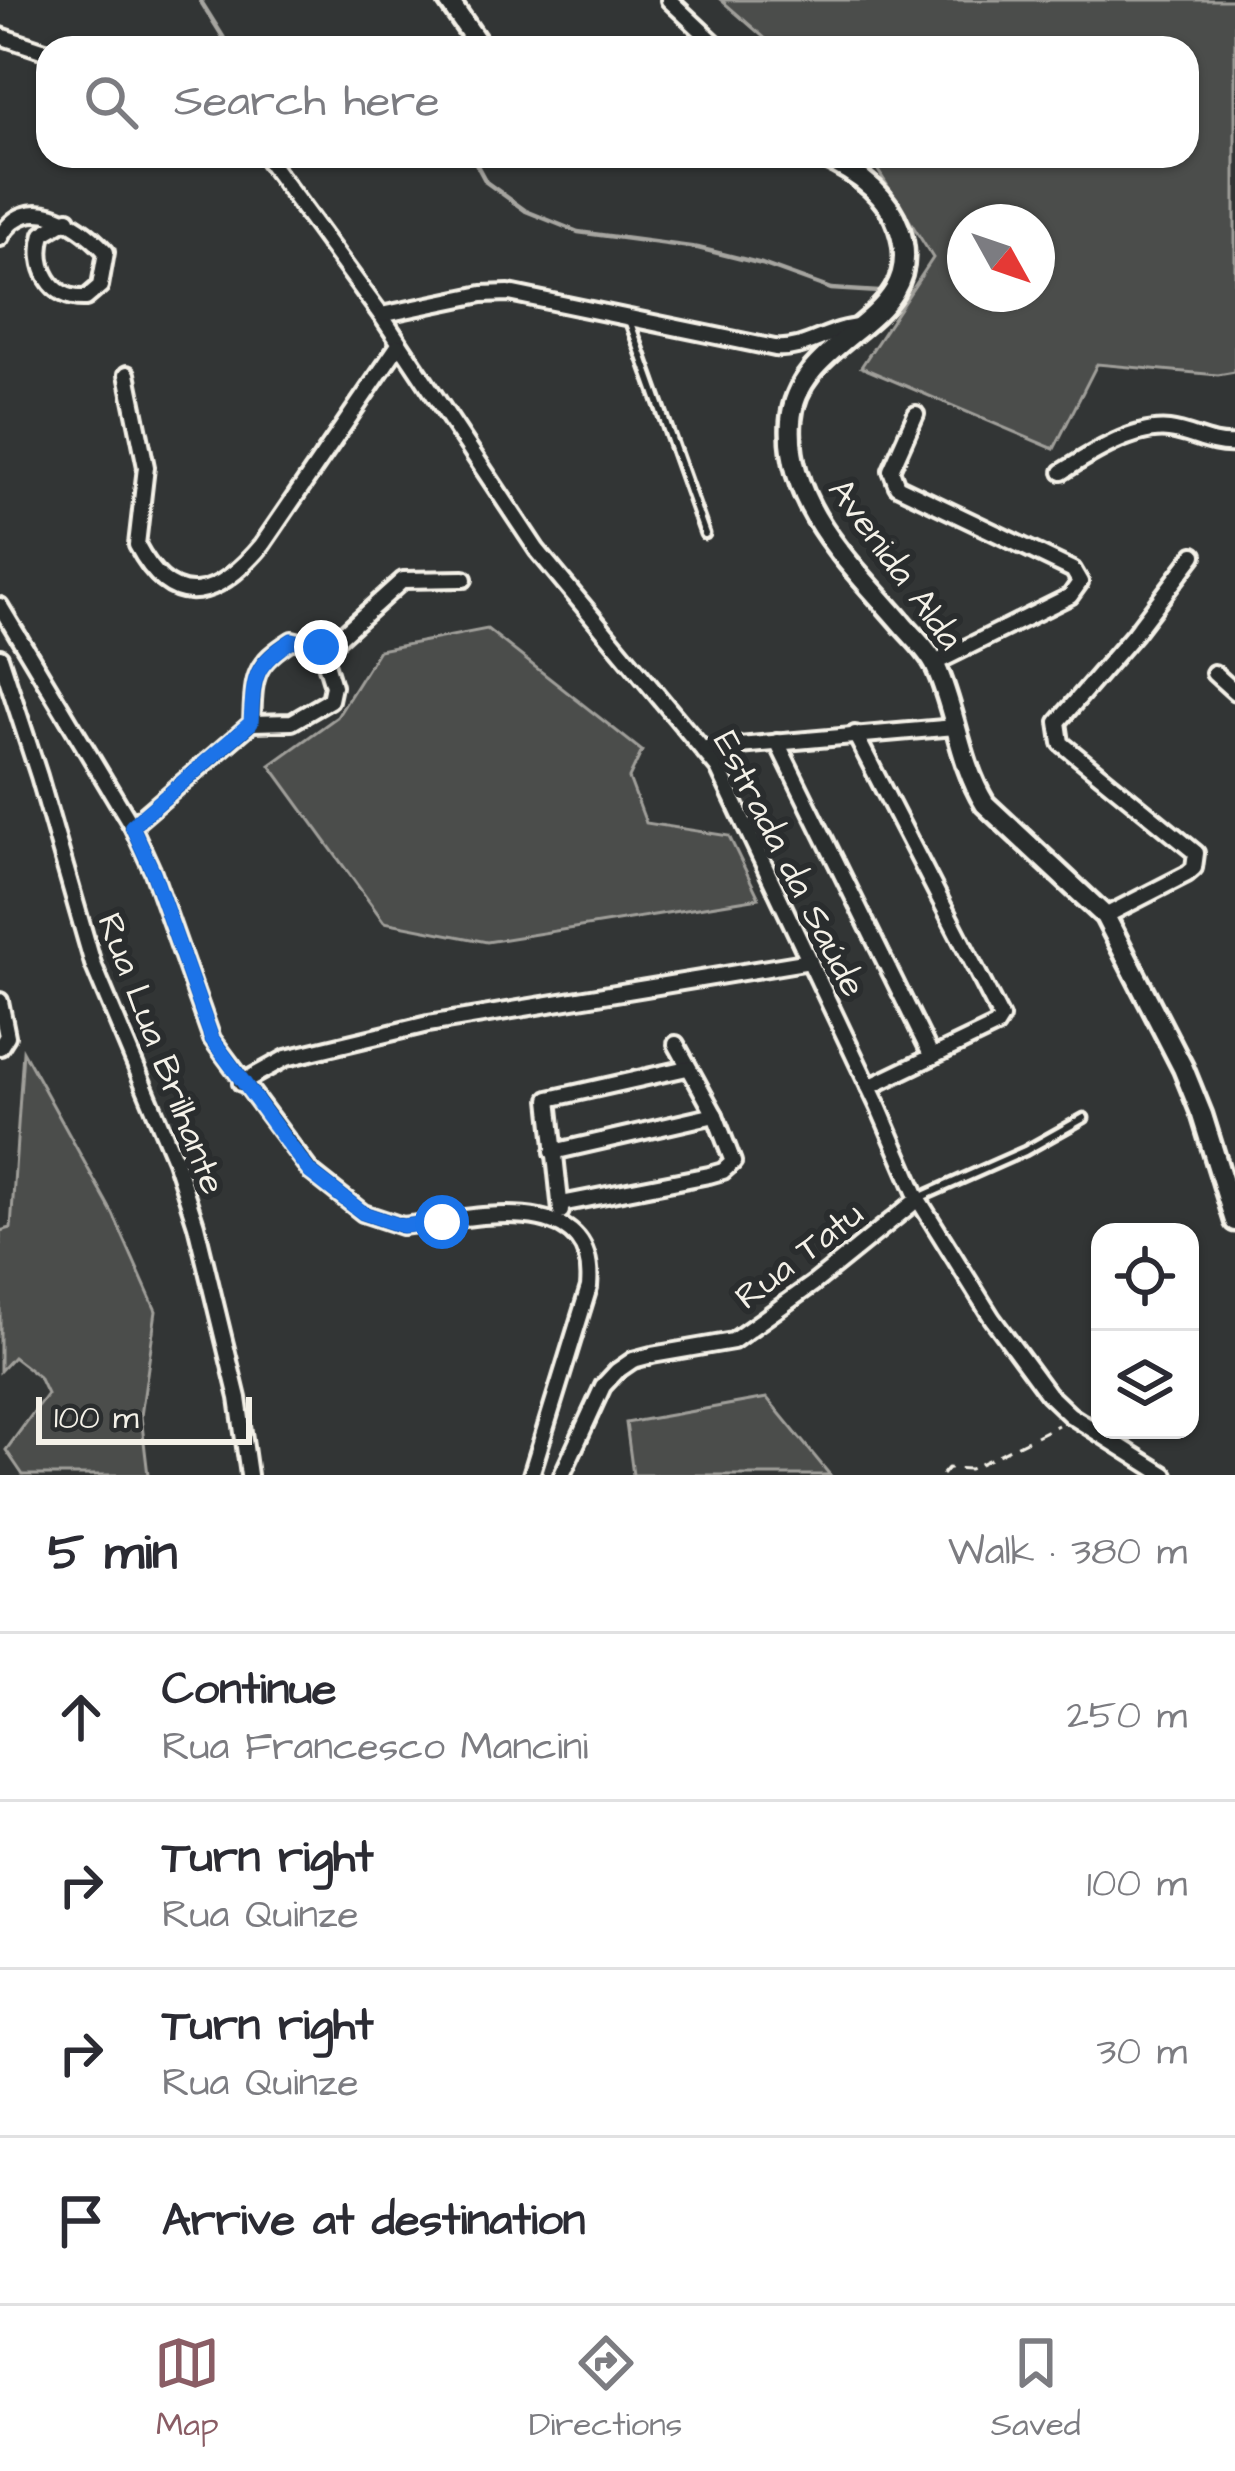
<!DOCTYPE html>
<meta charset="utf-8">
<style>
:root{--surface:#fff;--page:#f7f7f7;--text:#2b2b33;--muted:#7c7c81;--line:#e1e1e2;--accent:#8a5d65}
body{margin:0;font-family:"Architects Daughter",sans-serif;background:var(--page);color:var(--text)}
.controls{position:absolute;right:36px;bottom:36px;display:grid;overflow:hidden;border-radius:24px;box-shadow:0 3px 9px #0004}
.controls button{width:108px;height:108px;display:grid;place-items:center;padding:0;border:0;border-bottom:3px solid var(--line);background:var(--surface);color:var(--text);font:60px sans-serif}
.compass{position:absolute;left:947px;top:204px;width:108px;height:108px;border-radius:50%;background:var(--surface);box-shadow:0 3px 9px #0004;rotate:130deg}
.scale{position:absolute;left:36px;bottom:30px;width:216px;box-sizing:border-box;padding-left:12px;border:6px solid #f4f1e8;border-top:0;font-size:33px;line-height:42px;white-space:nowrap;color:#f4f1e8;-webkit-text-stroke:9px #2a2d2e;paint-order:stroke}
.stop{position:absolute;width:36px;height:36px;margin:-27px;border:9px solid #1a73e8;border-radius:50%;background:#fff}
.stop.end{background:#1a73e8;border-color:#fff;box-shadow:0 3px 12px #0008}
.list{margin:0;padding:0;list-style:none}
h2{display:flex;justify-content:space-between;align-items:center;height:156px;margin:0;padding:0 48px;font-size:51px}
h2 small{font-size:39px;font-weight:400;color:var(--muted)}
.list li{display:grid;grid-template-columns:78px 1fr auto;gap:36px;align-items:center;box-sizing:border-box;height:168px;padding:0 48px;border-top:3px solid var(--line)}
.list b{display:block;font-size:45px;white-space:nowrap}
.list p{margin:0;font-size:39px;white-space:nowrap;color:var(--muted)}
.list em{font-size:39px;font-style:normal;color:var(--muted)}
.icon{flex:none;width:66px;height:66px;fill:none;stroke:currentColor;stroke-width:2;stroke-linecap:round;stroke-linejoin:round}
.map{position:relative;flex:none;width:1235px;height:1475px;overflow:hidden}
.search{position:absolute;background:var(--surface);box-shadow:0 3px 9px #0004;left:36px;right:36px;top:36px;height:132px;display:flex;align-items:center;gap:30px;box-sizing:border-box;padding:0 42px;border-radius:36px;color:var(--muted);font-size:45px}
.sheet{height:828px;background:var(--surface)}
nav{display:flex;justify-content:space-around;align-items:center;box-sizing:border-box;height:168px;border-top:3px solid var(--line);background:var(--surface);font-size:33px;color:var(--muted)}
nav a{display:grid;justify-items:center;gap:6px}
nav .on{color:var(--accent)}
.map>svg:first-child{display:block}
</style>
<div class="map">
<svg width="1235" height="1475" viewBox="0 0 1235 1475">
<rect width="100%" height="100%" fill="#323535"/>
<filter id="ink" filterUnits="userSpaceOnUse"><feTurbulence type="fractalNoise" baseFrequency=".00833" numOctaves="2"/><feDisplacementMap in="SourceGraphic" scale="24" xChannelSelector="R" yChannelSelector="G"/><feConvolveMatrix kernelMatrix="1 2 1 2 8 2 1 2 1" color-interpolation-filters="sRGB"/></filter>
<g filter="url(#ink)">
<!-- green -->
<g fill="#4b4d4c" stroke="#a09f9a" stroke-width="3" fill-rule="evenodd">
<path d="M721,0H1235V372L1218,375L1097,364L1054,449L861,367L933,258L869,156H1187V48H776ZM1037,222V294H965V222Z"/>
<path d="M487,629L642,751L629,778L646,823L729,836L759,898L487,942L384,922L270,765L337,717L379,650Z"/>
<path d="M23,1051L113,1214L156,1311L141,1416L148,1475H23L6,1450L47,1394L39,1377L13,1357L0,1371V1231L11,1228Z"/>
<path d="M767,1398L830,1475H633L626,1423Z"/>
</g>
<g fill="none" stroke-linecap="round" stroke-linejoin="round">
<!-- stream -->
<g stroke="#a6a5a0" stroke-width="4.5">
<path d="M200,0L230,48"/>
<path d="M472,156L486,182L526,211L578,232L698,248L762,264L831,289L879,292"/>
</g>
<!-- lane casing -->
<g stroke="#f4f1e8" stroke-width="15">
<g id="lane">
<path d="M629,320L705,534"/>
<path d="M921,1197L1025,1151L1084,1118"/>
</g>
</g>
<!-- street casing -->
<g stroke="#f4f1e8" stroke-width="22">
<g id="street">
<path d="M669,0L720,48"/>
<path d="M0,36L48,52"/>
<path d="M265,156L381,315L537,550L718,768L878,1106L918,1199L992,1318L1048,1394L1070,1415L1165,1475"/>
<path d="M0,238C26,189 78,222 106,252L100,286L86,298C50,300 34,266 43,234L68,219"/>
<path d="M381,315L482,294L509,293L775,348C806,351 829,328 860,327"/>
<path d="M127,374L146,467L137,545C175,617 220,595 262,545L398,346"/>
<path d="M916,414L891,470L897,486L1073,570L1080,582L1070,596L935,663"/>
<path d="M1062,472C1090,454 1135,426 1169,430C1193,433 1210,446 1235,444"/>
<path d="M0,606L132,826L153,872L212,1039L311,1172L363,1213L402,1226C466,1220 598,1184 589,1287L531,1475"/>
<path d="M323,652L403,580L464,579"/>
<path d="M0,657L39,776L93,964L175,1160L196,1225L238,1398L249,1475"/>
<path d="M1214,673L1235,692"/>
<path d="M855,734L1001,1018L996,1026L869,1087"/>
<path d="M777,742L932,1057"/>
<path d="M705,749L955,727"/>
<path d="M132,826L252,723L292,722L330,700L333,686L321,647L292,640C252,665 254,677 252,723"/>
<path d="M1105,916L1187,874L1194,868L1196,853L1061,743L1058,722L1134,634L1194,555"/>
<path d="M0,1001L7,1036L0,1047"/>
<path d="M241,1083L286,1058L428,1024L810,961"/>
<path d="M553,1152L715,1115"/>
<path d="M561,1204L709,1175L723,1171L733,1162L715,1115L676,1044"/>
<path d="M561,1211L549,1099L687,1068"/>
<path d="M562,1475L603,1386L617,1371L633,1360L652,1355L733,1341L814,1283L918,1199"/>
</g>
</g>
<!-- secondary casing -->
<g stroke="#f4f1e8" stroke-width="27">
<g id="secondary">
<path d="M448,0L481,48"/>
<path d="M821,156C853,170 887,193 899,228C932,324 797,333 791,421C785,506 852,565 902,624C913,637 929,651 936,667C956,711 959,762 985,804L1105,916L1183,1068L1202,1115L1235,1221"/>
</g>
</g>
<!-- path -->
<path stroke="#f4f1e8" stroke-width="3" stroke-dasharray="12 9" stroke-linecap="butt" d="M942,1475L948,1468L970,1469L1058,1425"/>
<!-- lane -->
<use href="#lane" stroke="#2a2d2e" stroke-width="6"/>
<!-- street -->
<use href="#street" stroke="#2a2d2e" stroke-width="14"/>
<!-- secondary -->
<use href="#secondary" stroke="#2a2d2e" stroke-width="18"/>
</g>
</g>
<g fill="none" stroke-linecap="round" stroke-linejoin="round" filter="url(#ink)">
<!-- route -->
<path stroke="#1a73e8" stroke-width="15" d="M321,647L292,640C252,666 254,677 251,723L132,826L153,872L212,1039L287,1142L310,1172L363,1213L402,1226L442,1222"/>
</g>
<g text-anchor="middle" stroke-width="12" stroke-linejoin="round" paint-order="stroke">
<!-- street labels -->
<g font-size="36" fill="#f4f1e8" stroke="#2a2d2e">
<text transform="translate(897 563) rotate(54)" y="13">Avenida Alda</text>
<text transform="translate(791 863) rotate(63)" y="13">Estrada da Saúde</text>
<text transform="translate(163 1053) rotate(69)" y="13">Rua Lua Brilhante</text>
<text transform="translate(798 1254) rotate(-38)" y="13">Rua Tatu</text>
</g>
</g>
</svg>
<div class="controls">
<button><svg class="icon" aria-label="locate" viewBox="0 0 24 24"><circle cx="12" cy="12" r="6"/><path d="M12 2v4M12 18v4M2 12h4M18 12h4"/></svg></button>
<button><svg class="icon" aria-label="layers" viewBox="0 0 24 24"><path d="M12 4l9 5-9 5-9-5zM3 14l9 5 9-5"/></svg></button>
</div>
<svg class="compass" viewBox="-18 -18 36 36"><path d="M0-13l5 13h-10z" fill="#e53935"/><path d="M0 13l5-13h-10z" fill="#7c7c81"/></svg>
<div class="scale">100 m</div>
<div class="stop" style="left:442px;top:1222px"></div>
<div class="stop end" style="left:321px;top:647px"></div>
<div class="search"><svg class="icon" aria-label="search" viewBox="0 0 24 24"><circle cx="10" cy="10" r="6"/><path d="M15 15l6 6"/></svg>Search here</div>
</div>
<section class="sheet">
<h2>5 min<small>Walk · 380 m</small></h2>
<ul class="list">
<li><svg class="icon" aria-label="ahead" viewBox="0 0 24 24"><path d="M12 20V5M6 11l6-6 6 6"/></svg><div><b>Continue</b><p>Rua Francesco Mancini</p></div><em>250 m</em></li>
<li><svg class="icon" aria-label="right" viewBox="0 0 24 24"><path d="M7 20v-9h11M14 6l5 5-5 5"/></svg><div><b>Turn right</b><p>Rua Quinze</p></div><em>100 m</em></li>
<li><svg class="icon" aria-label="right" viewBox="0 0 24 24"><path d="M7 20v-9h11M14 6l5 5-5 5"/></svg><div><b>Turn right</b><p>Rua Quinze</p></div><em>30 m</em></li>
<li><svg class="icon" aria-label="arrive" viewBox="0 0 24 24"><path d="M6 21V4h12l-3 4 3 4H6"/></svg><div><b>Arrive at destination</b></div></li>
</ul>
</section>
<nav>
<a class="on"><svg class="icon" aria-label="map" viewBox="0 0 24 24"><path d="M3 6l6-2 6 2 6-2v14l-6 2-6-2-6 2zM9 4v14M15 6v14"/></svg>Map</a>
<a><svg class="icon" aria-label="directions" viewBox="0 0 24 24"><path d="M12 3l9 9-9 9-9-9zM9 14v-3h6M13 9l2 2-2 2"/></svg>Directions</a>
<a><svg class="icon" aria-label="saved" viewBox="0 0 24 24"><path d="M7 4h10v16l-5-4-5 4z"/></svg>Saved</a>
</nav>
